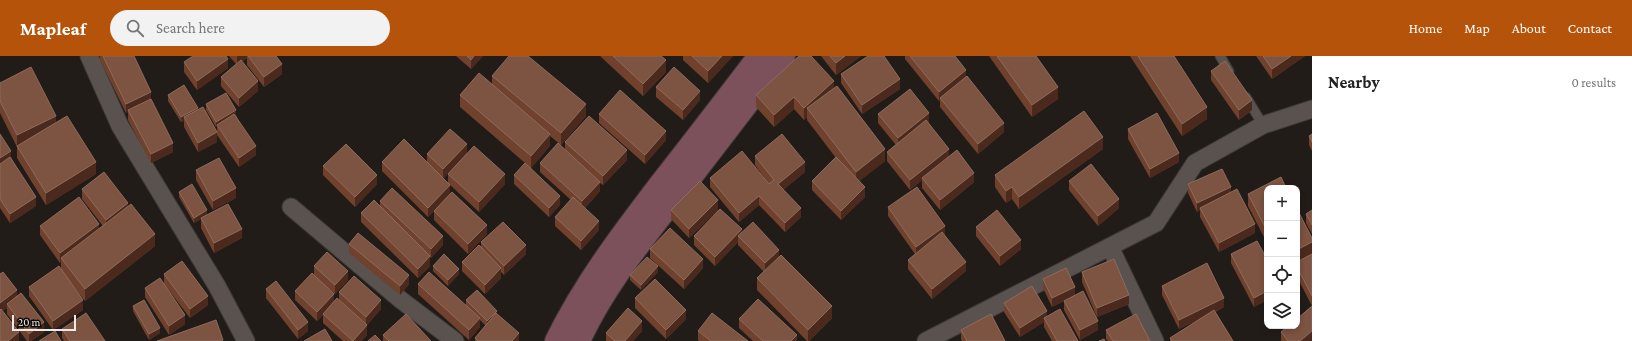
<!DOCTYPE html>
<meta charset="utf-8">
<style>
:root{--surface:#fff;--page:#f2f2f2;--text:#222;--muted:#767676;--line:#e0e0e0;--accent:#b45309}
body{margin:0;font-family:"Crimson Pro",serif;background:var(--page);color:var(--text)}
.controls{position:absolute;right:12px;bottom:12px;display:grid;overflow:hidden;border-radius:8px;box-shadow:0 2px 6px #0003}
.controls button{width:36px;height:36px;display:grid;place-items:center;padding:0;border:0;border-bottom:1px solid var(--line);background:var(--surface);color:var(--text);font:20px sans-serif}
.scale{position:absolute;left:12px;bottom:10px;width:64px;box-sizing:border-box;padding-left:4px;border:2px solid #eeeae8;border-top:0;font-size:11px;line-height:14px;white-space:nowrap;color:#eeeae8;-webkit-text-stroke:3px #0a0706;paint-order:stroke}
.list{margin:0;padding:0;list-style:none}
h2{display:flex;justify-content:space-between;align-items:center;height:52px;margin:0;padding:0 16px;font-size:17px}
h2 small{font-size:13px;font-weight:400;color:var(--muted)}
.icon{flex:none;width:22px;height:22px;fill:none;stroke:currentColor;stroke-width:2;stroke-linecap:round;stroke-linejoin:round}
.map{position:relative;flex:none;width:1312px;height:285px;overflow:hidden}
header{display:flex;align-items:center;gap:24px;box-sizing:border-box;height:56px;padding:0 20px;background:var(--accent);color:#fff}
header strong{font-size:19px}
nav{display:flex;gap:22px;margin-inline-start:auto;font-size:14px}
.search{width:280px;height:36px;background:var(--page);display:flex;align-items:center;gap:10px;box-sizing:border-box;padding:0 14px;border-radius:22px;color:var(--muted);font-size:15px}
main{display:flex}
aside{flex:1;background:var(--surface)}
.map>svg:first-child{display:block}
</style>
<header>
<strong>Mapleaf</strong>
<div class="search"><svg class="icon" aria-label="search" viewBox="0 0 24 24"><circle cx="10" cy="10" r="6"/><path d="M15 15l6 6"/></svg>Search here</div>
<nav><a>Home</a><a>Map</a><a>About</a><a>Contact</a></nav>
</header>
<main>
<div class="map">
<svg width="1312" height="285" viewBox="0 0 1312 285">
<rect width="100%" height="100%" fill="#221c19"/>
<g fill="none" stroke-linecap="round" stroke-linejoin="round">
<!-- lane casing -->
<g stroke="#3d3937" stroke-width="11">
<g id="lane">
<path d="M1220,0L1229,15"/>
<path d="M1246,41L1263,69"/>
</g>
</g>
<!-- street casing -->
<g stroke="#3d3937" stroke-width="19">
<g id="street">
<path d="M89,0L120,70L217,230L246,285"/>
<path d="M291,151L401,244L455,285"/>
<path d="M1110,191L1155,285"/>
<path d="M926,285L1156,167L1195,107L1263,69L1312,53"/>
</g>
</g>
<!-- secondary casing -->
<g stroke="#3d3937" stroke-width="24">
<g id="secondary">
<path d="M556,285C584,228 622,178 661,127C694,85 727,42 759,0"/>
<path d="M579,285C603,232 640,187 675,142C711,95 748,47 784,0"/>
</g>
</g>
<!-- lane -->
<use href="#lane" stroke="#5a524f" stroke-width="9"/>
<!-- street -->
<use href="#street" stroke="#5a524f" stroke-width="17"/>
<!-- secondary -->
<use href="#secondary" stroke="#7c515b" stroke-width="22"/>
</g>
<!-- wall -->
<g fill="#70412d">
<path d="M100,0H134L151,43L173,96L151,107L128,64V56L126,57L100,4Z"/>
<path d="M229,0H276L282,18L264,31L247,9V2L242,6L258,35L239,51L221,30V21L236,8Z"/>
<path d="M456,0H483L471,13Z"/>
<path d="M600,0H661L666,16L643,40Z"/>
<path d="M683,0H733L708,27L683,4Z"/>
<path d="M821,0H861L836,19Z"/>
<path d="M905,0H955L966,21L1004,76L978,98L940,51V45H939L905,3Z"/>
<path d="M989,0H1036L1058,43L1032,61Z"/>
<path d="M1130,0H1174L1207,63L1182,80Z"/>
<path d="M1256,0H1305L1272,23Z"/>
<path d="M184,6L228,12L197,34L184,16Z"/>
<path d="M1211,15L1252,54L1239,64L1211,24Z"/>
<path d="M841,18L900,33L862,58L841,27Z"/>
<path d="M492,20L586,60L561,89L550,80V90L531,112L560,149L549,161L514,128V119L525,107L460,51V39L492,28Z"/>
<path d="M0,27L56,67L96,118L46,149L17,102V91L0,57Z"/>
<path d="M656,31L700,44L683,64L656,41Z"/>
<path d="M834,32L885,105L859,125L865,141L841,164L812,134V125L836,102L807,64V61L804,64L794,53L774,71L756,51V39Z"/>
<path d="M168,39L198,54L217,86L198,96L184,71V65L181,66L168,45Z"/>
<path d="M206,48L236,59L256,99L239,111L217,79V70L216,71L206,54Z"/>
<path d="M599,58L666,84L645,108L599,67Z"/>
<path d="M878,58L929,66L928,67L949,100L974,126L940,154L922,132V124L910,134L887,105V96L896,89L878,67Z"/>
<path d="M1128,73L1179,106L1150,122L1128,83Z"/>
<path d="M0,78L11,101L36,150L10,167L0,152Z"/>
<path d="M1312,78V95L1309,89V80Z"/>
<path d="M565,86L627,104L603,129L600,127V135L585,152L599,174L581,194L555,170V161L571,144L540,116V107L565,94Z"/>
<path d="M1103,93L1019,153L1012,143L1006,147L995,131V119Z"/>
<path d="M467,97L505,128L479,156L448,127V118L451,114L443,123L450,138L487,178L468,198L434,164V155L438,151L428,161L382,115V106H427V98Z"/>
<path d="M755,100L805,116L783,134L801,161L785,176L759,149L739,166L710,131V122L769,128L755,109Z"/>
<path d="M323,110L377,128L355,151L323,119Z"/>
<path d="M196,114L236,142L213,154L196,124Z"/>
<path d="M1069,125L1119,152L1098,170L1069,134Z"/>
<path d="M1188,128L1231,136L1255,177L1219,196L1200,161V154L1197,156L1188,137Z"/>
<path d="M1267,132V187L1248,150V138Z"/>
<path d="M82,133L128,151L155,190L85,245L62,216L83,254L53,274L29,240V231L61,214V206L60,207L40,179V170L99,173L103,170L82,143Z"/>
<path d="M179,136L207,159L242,182L214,197L201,172V163L194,167L179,141Z"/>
<path d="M380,145L443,189L431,202L430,201V210L418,222L361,166V157L380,151Z"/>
<path d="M888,151L945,180L966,215L932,243L908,213V204L915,198L888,160Z"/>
<path d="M671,154H718L689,182L671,163Z"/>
<path d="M1312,154V178L1306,167V158Z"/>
<path d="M976,171L1021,193L1000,210L976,180Z"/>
<path d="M742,177L779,201L832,262L809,285H807L757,234V222L764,216L738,189V186L715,210L694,189V180Z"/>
<path d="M1312,182V250L1297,221V206Z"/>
<path d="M481,186L526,198L504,219L501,216V222L485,238L462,215V206L481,192Z"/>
<path d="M349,188L409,228L400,239L349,197Z"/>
<path d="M650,193L703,212L684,233L650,202Z"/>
<path d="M1231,198L1267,203V244L1254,251L1231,207Z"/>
<path d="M314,210L348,224L335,238L329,233L334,245L339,244V236L381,253L367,269V279L361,285H343L323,267V259L317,265L295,244V235L314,219Z"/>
<path d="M433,210L459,218L448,230L433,215Z"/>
<path d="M658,216L641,234L630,224V219Z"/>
<path d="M1082,216L1129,248L1097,261L1082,226Z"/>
<path d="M0,218L44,276L31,285H27L7,258V252L2,255L19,285H0Z"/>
<path d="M164,218L208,249L190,262L164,228Z"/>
<path d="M1043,223L1075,239L1098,274L1080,284L1064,254V245L1052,251L1043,232Z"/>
<path d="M418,228L466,249V244L497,258L519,285H475V282L486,270L480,264V271L469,284L418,238Z"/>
<path d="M1162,230L1224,251L1215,256L1233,285H1170V282L1200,263L1179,273L1162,239Z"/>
<path d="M145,232L185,268L169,279L145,241Z"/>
<path d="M266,233L308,275L298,283L266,242Z"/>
<path d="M635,242L686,263L666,283L635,252Z"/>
<path d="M1004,247L1047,260L1078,285H1052L1044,271V266L1020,281L1004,256Z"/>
<path d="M133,250L160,277L149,284L133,255Z"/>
<path d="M1312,250V284L1311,285H1281V276Z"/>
<path d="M739,263L797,285H753L739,272Z"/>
<path d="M62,273L105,285H64L62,282Z"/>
<path d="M961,274L1005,285H962L961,283Z"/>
<path d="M1106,274L1150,285H1108L1106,283Z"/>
<path d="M642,275L633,285H606V277Z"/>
<path d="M698,275L748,285H699L698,284Z"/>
<path d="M383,279L431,285H383Z"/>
</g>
<!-- shaded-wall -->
<g fill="#4b2a1d">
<path d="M238,0H247V2L237,10V1Z"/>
<path d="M474,0H483L471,13V4Z"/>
<path d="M722,0H733L708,27V15Z"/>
<path d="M845,0H861L836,19V7Z"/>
<path d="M1291,0H1305L1272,23V13Z"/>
<path d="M228,3V12L197,34V25Z"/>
<path d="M666,4V16L643,40V28Z"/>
<path d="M282,8V18L264,31V21Z"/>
<path d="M966,14V24L940,42V45H939V36Z"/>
<path d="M900,23V33L862,58V49Z"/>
<path d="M258,25V35L239,51V42Z"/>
<path d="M834,25V37L807,52V61L804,64V52Z"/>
<path d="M1058,31V43L1032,61V49Z"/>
<path d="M700,35V44L683,64V54Z"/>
<path d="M151,36V45L128,54V56L126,57V48Z"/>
<path d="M794,41V53L774,71V59Z"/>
<path d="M1252,44V54L1239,64V54Z"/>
<path d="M586,48V60L561,89V77Z"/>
<path d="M1207,51V63L1182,80V68Z"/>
<path d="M198,52V57L184,61V65L181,66V61Z"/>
<path d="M236,54V59L216,71V66Z"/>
<path d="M929,57V66L898,92V82Z"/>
<path d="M56,60V72L17,91V79Z"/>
<path d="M1004,67V76L978,98V88Z"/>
<path d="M666,75V84L645,108V99Z"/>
<path d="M217,76V86L198,96V87Z"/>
<path d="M550,78V90L531,112V100Z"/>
<path d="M1103,81V93L1019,153V141Z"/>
<path d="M173,87V96L151,107V98Z"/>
<path d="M467,88V97L443,123V113Z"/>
<path d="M256,90V99L239,111V102Z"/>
<path d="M885,93V105L856,128V116Z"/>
<path d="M949,93V102L922,122V124L910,134V124Z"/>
<path d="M627,94V104L603,129V120Z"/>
<path d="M11,95V105L0,111V102Z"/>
<path d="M1179,97V106L1150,122V113Z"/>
<path d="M96,106V118L46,149V137Z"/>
<path d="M805,106V116L778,138V128Z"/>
<path d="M974,117V126L940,154V144Z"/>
<path d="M505,118V128L479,156V146Z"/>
<path d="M377,119V128L355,151V141Z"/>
<path d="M600,126V135L582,155V145Z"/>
<path d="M450,129V139L428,161V152Z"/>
<path d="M865,131V141L841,164V155Z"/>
<path d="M1012,131V143L1006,147V135Z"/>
<path d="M1231,131V140L1200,152V154L1197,156V147Z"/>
<path d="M236,132V142L213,154V145Z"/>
<path d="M560,140V149L549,161V152Z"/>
<path d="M759,140V149L739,166V157Z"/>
<path d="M36,141V150L10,167V158Z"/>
<path d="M1119,143V152L1098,170V160Z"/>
<path d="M718,144V154L689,182V173Z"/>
<path d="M128,147V156L106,173V164Z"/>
<path d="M801,152V161L785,176V167Z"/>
<path d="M207,154V159L194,167V162Z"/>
<path d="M599,165V174L581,194V185Z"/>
<path d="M99,168V178L61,202V206L60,207V197Z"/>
<path d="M1255,168V177L1219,196V187Z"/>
<path d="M487,169V178L468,198V188Z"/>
<path d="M945,170V180L916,200V191Z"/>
<path d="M242,173V182L214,197V187Z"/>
<path d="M742,173V182L738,180V186L715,210V201Z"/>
<path d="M155,178V190L85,245V233Z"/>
<path d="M443,180V189L431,202V193Z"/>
<path d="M1021,184V193L1000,210V200Z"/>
<path d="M1312,186V198L1297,206V194Z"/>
<path d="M526,189V198L504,219V210Z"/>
<path d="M779,194V203L765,216V207Z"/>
<path d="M430,200V210L418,222V213Z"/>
<path d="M703,203V212L684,233V224Z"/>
<path d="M966,206V215L932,243V233Z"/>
<path d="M658,210V216L641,234V229Z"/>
<path d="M501,212V222L485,238V229Z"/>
<path d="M459,213V218L448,230V224Z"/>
<path d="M348,215V224L335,238V229Z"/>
<path d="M409,219V228L400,239V230Z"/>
<path d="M1075,231V240L1052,251V242Z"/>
<path d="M17,234V244L7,248V252L0,257V247Z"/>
<path d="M1267,235V244L1254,251V242Z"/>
<path d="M334,238V247L323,258V259L317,265V256Z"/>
<path d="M1129,239V248L1097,261V252Z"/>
<path d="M208,240V249L190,262V253Z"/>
<path d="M1224,242V251L1179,273V264Z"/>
<path d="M83,244V254L53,274V265Z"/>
<path d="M381,244V253L366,270V261Z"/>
<path d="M832,250V262L809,285H808V274Z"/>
<path d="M686,254V263L666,283V274Z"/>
<path d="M497,255V260L487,271V265Z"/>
<path d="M1047,255V265L1044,262V266L1020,281V272Z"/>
<path d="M185,259V268L169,279V270Z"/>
<path d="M480,262V271L469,284V274Z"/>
<path d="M642,265V275L633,285H625Z"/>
<path d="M1098,265V274L1080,284V274Z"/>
<path d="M44,266V276L31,285H29V278Z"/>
<path d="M308,266V275L298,283V274Z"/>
<path d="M367,269V279L361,285H353Z"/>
<path d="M160,272V277L149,284V278Z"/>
<path d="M1312,275V284L1311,285H1300Z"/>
<path d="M19,276V285H8Z"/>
<path d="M519,277V285H512Z"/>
<path d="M797,279V285H791Z"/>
</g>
<!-- building -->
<g fill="#7d5341" stroke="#8f6b5b">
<path d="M103,0H134L151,36L126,48Z"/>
<path d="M193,0H226L228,3L197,25L184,6Z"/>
<path d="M248,0H276L282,8L264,21Z"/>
<path d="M467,0H474L471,4Z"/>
<path d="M509,0H528L586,48L561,77L492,20Z"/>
<path d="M613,0H661L666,4L643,28Z"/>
<path d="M692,0H722L708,15Z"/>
<path d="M799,0H811L834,25L804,52L794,41L774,59L756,39Z"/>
<path d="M830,0H845L836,7Z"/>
<path d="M868,0H884L900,23L862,49L841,18Z"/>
<path d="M910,0H955L966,14L939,36Z"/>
<path d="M997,0H1036L1058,31L1032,49Z"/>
<path d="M1138,0H1174L1207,51L1182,68Z"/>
<path d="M1263,0H1291L1272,13Z"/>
<path d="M241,4L258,25L239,42L221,21Z"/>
<path d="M1225,5L1252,44L1239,54L1211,15Z"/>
<path d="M31,11L56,60L17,79L0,45V27Z"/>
<path d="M674,11L700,35L683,54L656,31Z"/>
<path d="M479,17L550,78L531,100L460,39Z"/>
<path d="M967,20L1004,67L978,88L940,42Z"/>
<path d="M184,29L198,52L181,61L168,39Z"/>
<path d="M837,30L885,93L856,116L807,52Z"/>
<path d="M910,33L929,57L898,82L878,58Z"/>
<path d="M620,34L666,75L645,99L599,58Z"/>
<path d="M226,37L236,54L216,66L206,48Z"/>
<path d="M151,43L173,87L151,98L128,54Z"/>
<path d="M203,51L217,76L198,87L184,61Z"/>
<path d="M1084,55L1103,81L1019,141L1012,131L1006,135L995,119Z"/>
<path d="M1157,57L1179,97L1150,113L1128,73Z"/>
<path d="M234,58L256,90L239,102L217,69Z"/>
<path d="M67,60L96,106L46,137L17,90Z"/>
<path d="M589,60L627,94L603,120L565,86Z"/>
<path d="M926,64L949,93L910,124L887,96Z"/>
<path d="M450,73L467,88L443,113L427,98Z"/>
<path d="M0,78L11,95L0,102Z"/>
<path d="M782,78L805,106L778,128L801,152L785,167L759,140L739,157L710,122L742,95L769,128L774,124L755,100Z"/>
<path d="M1312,78V86L1309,80Z"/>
<path d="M404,83L450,129L428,152L382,106Z"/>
<path d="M558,87L600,126L582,145L540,107Z"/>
<path d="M346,88L377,119L355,141L323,110Z"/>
<path d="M474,90L505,118L479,146L448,118Z"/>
<path d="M957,94L974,117L940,144L922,122Z"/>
<path d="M10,101L36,141L10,158L0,143V108Z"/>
<path d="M836,101L865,131L841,155L812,125Z"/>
<path d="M219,102L236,132L213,145L196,114Z"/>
<path d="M525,107L560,140L549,152L514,119Z"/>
<path d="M1091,108L1119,143L1098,160L1069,125Z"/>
<path d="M1222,113L1231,131L1197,147L1188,128Z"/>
<path d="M104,116L128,147L106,164L82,133Z"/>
<path d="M1281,121L1286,132H1267V175L1248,138Z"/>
<path d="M700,125L718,144L689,173L671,154Z"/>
<path d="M192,128L207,154L194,162L179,136Z"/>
<path d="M917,131L945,170L916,191L888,151Z"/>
<path d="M392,132L443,180L431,193L380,145Z"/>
<path d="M1237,133L1255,168L1219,187L1200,152Z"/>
<path d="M452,136L487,169L468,188L434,155Z"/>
<path d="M79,141L99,168L60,197L40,170Z"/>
<path d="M573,141L599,165L581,185L555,161Z"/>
<path d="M374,144L430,200L418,213L361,157Z"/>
<path d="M131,148L155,178L85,233L61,202Z"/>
<path d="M228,148L242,173L214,187L201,162Z"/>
<path d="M720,153L742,173L715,201L694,180Z"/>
<path d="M1297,153L1312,182V186L1297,194Z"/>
<path d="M997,154L1021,184L1000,200L976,171Z"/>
<path d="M1312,154V169L1306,158Z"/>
<path d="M503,166L526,189L504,210L481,186Z"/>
<path d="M753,166L779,194L765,207L738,180Z"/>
<path d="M670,172L703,203L684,224L650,193Z"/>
<path d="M942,176L966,206L932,233L908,204Z"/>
<path d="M358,177L409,219L400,230L349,188Z"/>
<path d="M1257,185L1267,203V235L1254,242L1231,198Z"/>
<path d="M479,189L501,212L485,229L462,206Z"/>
<path d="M327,196L348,215L335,229L314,210Z"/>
<path d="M444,198L459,213L448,224L433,210Z"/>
<path d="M1312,198V240L1297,211V206Z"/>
<path d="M781,199L832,250L808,274L757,222Z"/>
<path d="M647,201L658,210L641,229L630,219Z"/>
<path d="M1114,203L1129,239L1097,252L1082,216Z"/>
<path d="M182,205L208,240L190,253L164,218Z"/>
<path d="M1207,207L1224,242L1179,264L1162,230Z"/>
<path d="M59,210L83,244L53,265L29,231Z"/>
<path d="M1066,212L1075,231L1052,242L1043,223Z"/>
<path d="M3,216L17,234L0,247V218Z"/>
<path d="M429,216L480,262L469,274L418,228Z"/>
<path d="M312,217L334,238L317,256L295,235Z"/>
<path d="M354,220L381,244L366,261L339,236Z"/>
<path d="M160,222L185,259L169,270L145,232Z"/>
<path d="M655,223L686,254L666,274L635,242Z"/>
<path d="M276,225L308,266L298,274L266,233Z"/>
<path d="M1032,230L1047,255L1020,272L1004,247Z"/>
<path d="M477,234L497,255L487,265L466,244Z"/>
<path d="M1083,235L1098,265L1080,274L1064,245Z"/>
<path d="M21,237L44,266L29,278L7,248Z"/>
<path d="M337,242L367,269L353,285L323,258Z"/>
<path d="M758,243L797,279L791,285H763L739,263Z"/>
<path d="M144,244L160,272L149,278L133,250Z"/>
<path d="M1312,250V275L1300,285H1288L1281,276L1288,270H1297V263Z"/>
<path d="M628,252L642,265L625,285H615L606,277Z"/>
<path d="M1,253L19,276L8,285H0V254Z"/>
<path d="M1060,253L1078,285H1057L1044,262Z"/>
<path d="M1214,254L1233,285H1172L1170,282Z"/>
<path d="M86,257L105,285H70L62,273Z"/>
<path d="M496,257L519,277L512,285H478L475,282Z"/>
<path d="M712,257L748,285H711L698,275Z"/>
<path d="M406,258L431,285H389L383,279Z"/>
<path d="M991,258L1005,285H967L961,274Z"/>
<path d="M1136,258L1150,285H1113L1106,274Z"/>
<path d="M216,264L223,284L221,285H157Z"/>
<path d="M325,273L332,285H304Z"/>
<path d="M55,275L61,285H39Z"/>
<path d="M375,279L381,285H368Z"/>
<path d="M1104,283L1105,285H1099Z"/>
</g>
</svg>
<div class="controls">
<button>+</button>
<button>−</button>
<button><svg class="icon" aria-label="locate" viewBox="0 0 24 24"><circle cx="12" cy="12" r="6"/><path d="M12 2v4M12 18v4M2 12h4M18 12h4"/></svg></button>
<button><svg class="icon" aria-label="layers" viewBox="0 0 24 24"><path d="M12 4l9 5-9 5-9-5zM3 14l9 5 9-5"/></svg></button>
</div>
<div class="scale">20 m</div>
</div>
<aside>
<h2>Nearby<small>0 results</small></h2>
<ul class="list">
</ul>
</aside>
</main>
